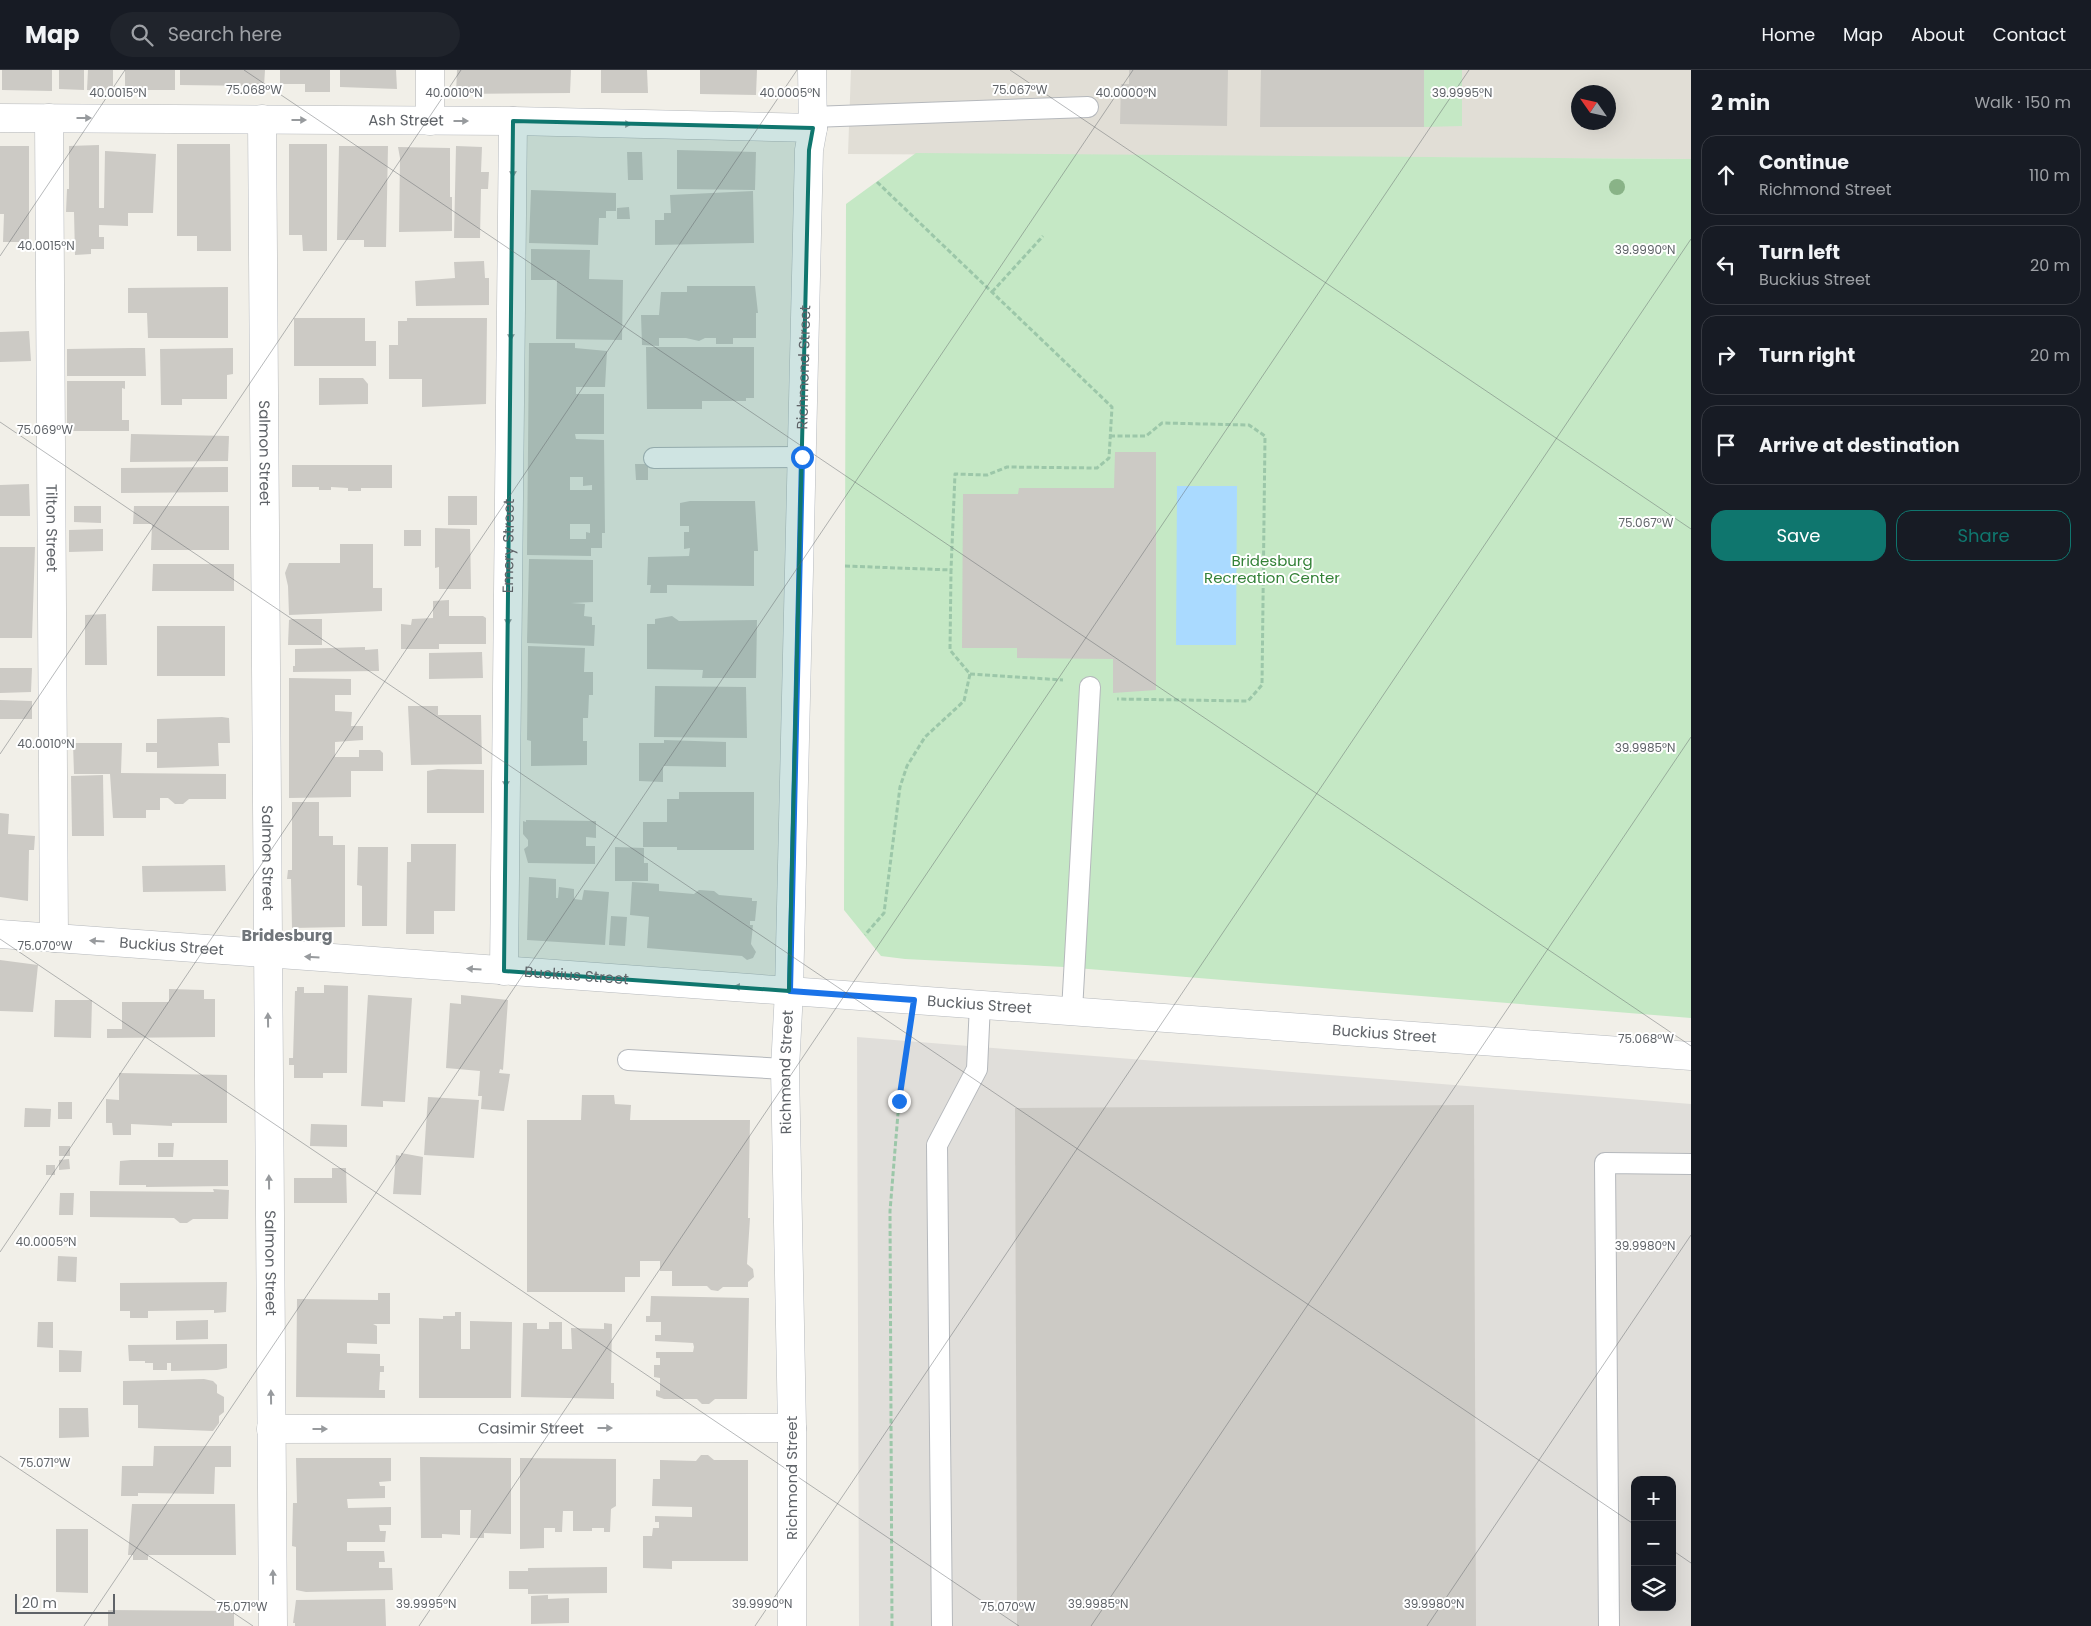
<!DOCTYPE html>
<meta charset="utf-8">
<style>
:root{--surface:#171b24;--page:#20242c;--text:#f1f3f6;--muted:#9ea1a6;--line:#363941;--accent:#0f766e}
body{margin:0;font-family:Poppins,sans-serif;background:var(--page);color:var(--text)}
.controls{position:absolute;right:15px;bottom:15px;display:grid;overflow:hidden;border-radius:10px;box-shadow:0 5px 20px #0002}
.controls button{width:45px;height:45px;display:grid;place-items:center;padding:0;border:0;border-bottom:1px solid var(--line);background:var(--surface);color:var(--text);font:25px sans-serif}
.compass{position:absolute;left:1571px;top:15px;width:45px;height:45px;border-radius:50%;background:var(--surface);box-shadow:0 5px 20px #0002;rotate:304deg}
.scale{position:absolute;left:15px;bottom:12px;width:100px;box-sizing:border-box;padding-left:5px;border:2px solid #5f6368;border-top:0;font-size:14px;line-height:18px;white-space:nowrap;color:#5f6368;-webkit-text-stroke:4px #fff;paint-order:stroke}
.stop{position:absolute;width:15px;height:15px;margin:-11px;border:4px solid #1a73e8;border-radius:50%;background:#fff}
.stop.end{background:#1a73e8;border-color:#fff;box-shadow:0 1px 5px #0008}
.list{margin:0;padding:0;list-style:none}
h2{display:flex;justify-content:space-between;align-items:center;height:65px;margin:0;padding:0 20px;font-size:21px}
h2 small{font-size:16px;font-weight:400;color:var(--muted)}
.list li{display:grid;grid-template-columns:32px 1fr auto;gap:15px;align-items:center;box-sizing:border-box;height:80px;margin:0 10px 10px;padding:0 10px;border:1px solid var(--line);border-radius:15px}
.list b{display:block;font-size:19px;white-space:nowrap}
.list p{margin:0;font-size:16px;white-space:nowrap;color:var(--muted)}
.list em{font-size:16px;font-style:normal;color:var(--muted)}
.actions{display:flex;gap:10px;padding:15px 20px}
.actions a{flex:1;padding:11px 0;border:1px solid var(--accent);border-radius:15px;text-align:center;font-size:18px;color:var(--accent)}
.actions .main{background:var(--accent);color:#fff}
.icon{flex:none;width:28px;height:28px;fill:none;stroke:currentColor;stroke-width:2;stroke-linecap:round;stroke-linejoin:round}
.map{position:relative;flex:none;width:1691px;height:1556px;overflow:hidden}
header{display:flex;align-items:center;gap:30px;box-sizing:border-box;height:70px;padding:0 25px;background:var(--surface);border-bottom:1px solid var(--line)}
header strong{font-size:24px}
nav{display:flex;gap:28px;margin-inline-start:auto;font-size:18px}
.search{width:350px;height:45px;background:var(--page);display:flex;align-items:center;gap:12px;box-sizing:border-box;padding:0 18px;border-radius:28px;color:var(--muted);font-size:19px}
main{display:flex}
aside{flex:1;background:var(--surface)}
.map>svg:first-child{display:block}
</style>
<header>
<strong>Map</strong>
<div class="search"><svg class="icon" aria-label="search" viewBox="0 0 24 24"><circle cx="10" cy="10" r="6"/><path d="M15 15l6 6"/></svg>Search here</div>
<nav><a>Home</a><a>Map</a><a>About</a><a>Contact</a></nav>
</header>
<main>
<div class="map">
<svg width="1691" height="1556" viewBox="0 0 1691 1556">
<rect width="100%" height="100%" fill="#f1efe8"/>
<!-- industrial -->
<path fill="#e0deda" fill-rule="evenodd" d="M857,967L1691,1034V1556H859ZM1635,1410H1672V1537H1635Z"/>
<!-- education -->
<path fill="#e1ded6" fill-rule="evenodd" d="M851,0H1691V89L848,84ZM1578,22H1608V52H1578Z"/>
<!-- green -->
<g fill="#c5e8c5">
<path d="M1424,0H1462V56L1424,57Z"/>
<path d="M916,83L1691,89V948L1064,897L905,889L881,886L844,840L846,134Z"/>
</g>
<!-- water -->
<path fill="#aadaff" d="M1177,416H1237L1236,575H1176Z"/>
<!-- building -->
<g fill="#cccac5" fill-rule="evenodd">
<path d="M2,0H52V21L2,20Z"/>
<path d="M59,0H84V20L59,19Z"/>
<path d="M88,0H113V21L87,20Z"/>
<rect x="125" y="0" width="50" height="20"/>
<path d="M180,0H265L264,16L180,15Z"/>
<path d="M280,0H330V22H305V14H280Z"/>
<path d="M340,0H396L397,19L340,17Z"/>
<path d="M457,0H571L570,23L456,24Z"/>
<path d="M601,0H647L648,23H601Z"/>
<path d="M700,0H757L756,25L700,24Z"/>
<path d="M1129,0H1228L1227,56L1120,54L1121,14H1129Z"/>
<path d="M1261,0H1424V57H1260Z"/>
<path d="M177,74H230L231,181H197V166H177Z"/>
<path d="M289,74H327V181H303L302,165H289Z"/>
<path d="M99,75V138H104L105,81L156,84L153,143H128V156L99,155V167H104V179H91V184L75,185L74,142H66L67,119H69V76Z"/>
<path d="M0,76H29V172H3L4,144H0Z"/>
<path d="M339,76H388L386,177H364V170H337Z"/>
<path d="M456,76L482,77L481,102H489L488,119H481L480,168H454Z"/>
<path d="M398,77L450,78V127H452V161L399,162L400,88Z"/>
<path d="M677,80L756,82L755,120L677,119Z"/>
<path d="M627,82H642L643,110H628Z"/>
<path d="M531,120L616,123V141H606V148H599L598,175L529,173Z"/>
<path d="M753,121L754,173L655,175V150H664V143H671L670,125Z"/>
<path d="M629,137L630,149H617V138Z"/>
<path d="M531,179L590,180L589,209L623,210L622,270L556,269L557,210H531Z"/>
<path d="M484,191L485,208H489V235L416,236L415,211L455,208L454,192Z"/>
<path d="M687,216H755L758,243H756V268H733V274H716V268H705L699,271L686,268H659V276L642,275L641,245H659L661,222H687Z"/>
<path d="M228,217V268H148L147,243H128V218Z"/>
<path d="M294,248H365V271H376V296H294Z"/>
<path d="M407,248H487L486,334L422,337V309H389V275H398V251H407Z"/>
<path d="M29,261L31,291L0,292V262Z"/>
<path d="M529,273H575V278L607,281L605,317H576V324H604V364H575L576,369L604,370L605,463H602V478H591V486L527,485ZM570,407H583V416L592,415V420H570ZM570,454H590V463L586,462V469H570Z"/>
<path d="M646,277H754V328H746V331H702V339H647Z"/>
<path d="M132,278H145L146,306H67V279Z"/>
<path d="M233,278V304L227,305V329H182V335H161L160,279Z"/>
<path d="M319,308H363L368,314V334L319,335Z"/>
<path d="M67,311H125V319L122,318V350H129V361H67Z"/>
<path d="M131,364L229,366L228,391L130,392Z"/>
<path d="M1115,382H1156V620L1113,623V589L1017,588V578H962L963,424H1018L1019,418H1114Z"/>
<path d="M635,394H648V410H636Z"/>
<path d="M292,395H392V418H361V421H348V418L331,417V420H319V417H292Z"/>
<path d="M224,397H228V422L121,423V398Z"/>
<path d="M29,414L30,446H0V415Z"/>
<rect x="448" y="426" width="29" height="29"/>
<path d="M690,431H755L758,481H754V516L667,515V523H650L651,515H647L648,487L689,486L690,478L684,479V462H689V456H680V433Z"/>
<path d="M74,436H101V453L74,452Z"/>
<path d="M134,436H229V480H151L152,454H133Z"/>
<path d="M435,458L470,459L471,519H439V497L435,498Z"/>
<path d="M103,459V481L69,482V460Z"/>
<rect x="404" y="460" width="17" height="16"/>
<path d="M340,474H373V518H382V541L289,545L288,516L285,503L289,493H340Z"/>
<path d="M0,477H35L32,568H0Z"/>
<path d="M529,489L593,490V532L571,533L585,534L584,546L592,547V555H595L594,576L527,573Z"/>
<path d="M153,494H234V521H152Z"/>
<path d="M449,530V546H483L486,548V574H439V579H401V554L411,555L412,549L433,548V531Z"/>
<path d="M106,544L107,595H85V545Z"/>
<path d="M672,546L679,551L757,550L756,608H702L703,600L647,599V554H655V549Z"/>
<path d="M292,549H322V575H288L289,550Z"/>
<rect x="157" y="556" width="68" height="50"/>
<path d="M528,576L585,578L584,602H593V625H589L588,648H583V671H587V695L531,696V671L527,670Z"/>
<path d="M365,577V580L378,579L379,601L293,602V596H295V579Z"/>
<path d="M482,582L483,608L429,609V583Z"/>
<path d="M0,598H32L31,622L0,623Z"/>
<path d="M289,608L351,609V625H335V641L352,642L351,656H363V670L335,672V687H359V680H380L383,683V701H351V727L289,728Z"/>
<path d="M655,616L746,617L747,668L654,667Z"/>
<path d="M0,630L32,631V649H0Z"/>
<path d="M408,636H438V645H481L482,694L411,695Z"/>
<path d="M222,647L229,648L230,673H218L219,696L157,698V682H146V673H157V649Z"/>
<path d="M664,670L726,672V697L663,696V712L639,711V673H664Z"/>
<path d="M73,673H122L121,703L226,704V729H189L183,734H175L168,728H160V740H146V748H113L110,704H74Z"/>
<path d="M438,699L484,700V743H427V701Z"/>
<path d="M103,705L104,766H72L71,706Z"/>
<path d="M679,722H754V780H677V777H643V752H667V729H679Z"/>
<path d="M292,732H319V766H333V775H345V857L292,858L291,809H287L288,800H292Z"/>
<path d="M0,743L9,744L8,764L35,766L34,780H29L28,831L0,827Z"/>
<path d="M526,750L596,751V768L586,767V776H595V794L528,793L524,779L528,776V770L523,764V751L526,752Z"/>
<path d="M411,774H456L455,841H434V864H406L407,792H411Z"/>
<path d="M358,777H388L387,856H362V816L357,815Z"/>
<path d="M615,777L644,778V793H648V811H615Z"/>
<path d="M225,795L226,821L143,822L142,796Z"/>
<path d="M529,807L556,809V828H558L559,817L574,819V829L582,830L584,820L609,822L605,875L527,870Z"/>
<path d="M632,812L659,814V821L694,824L699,820L714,821L719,825L752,828V831H757L755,851H750V855H753L751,874L756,882L753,888L747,890L742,886L647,878L649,847L630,845Z"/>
<path d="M611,846L627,847L625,876L609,875Z"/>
<path d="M0,890L38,895L33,942L0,941Z"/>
<path d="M324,915L348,916L347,1003H323V1008H294V995H289V988H293L295,921H297V917H304V923H324Z"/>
<path d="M169,919L204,920V929H215V967L107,968V959H122V932H169Z"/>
<path d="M368,925L412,928L405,1032L383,1031V1037L361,1036Z"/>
<path d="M461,925L508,930L503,1000L500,999L499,1003L510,1004L504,1041L481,1039L482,1026H478L480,1001L446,998L450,933L461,934Z"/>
<path d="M55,930H92L91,968L54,967Z"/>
<path d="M119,1003L227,1005V1053H172V1056L131,1054V1065H113L112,1053H106V1029L119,1030Z"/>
<path d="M582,1025H614L615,1034L631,1035L630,1050H750L748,1148H750L747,1194L753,1199L754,1207L748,1212V1217H723L718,1221L711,1220L707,1216H672V1201H660V1191H640V1207H625V1222H527V1050H581Z"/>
<path d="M428,1027L479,1030L474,1088L424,1085Z"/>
<rect x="58" y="1032" width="14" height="17"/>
<path d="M1474,1035L1476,1556H1017L1015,1038Z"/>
<path d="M25,1038L51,1039L50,1057H24Z"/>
<path d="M311,1054L347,1055V1077L310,1076Z"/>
<path d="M158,1073H174L173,1087H158Z"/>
<rect x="59" y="1076" width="11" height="10"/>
<path d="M401,1083L423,1087L421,1125L393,1124L396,1085L401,1086Z"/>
<path d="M69,1089L70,1099L59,1100V1090Z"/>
<path d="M131,1090H228V1116L146,1117V1115H119L120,1091Z"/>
<rect x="46" y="1095" width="9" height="10"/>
<path d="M332,1098H346L347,1133H294V1108H332Z"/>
<path d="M213,1119L229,1120L228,1149H193L187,1153H180L174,1148L90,1147V1121L214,1122Z"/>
<path d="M60,1123H74L73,1145H59Z"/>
<path d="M58,1186L77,1187L76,1212L57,1211Z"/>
<path d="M227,1212L226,1242L214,1243V1240L148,1241V1248H130V1241H120V1213Z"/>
<path d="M378,1223H390V1254H373L377,1256V1274L347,1273V1283L380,1284V1296H384V1302H380L379,1320H385V1328L296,1327L297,1229L378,1230Z"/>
<path d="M651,1226L749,1228L747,1329H715L709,1334H702L697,1329H664L656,1326V1320L660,1321V1308L654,1307V1295H660V1288H656V1282H693L694,1277L693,1273L655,1271V1265H661V1252H646V1246H650Z"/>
<path d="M455,1242H461V1279H470V1251L512,1252L511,1328H419V1248L443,1249V1246H455Z"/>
<path d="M208,1250V1269L176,1270V1251Z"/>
<path d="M38,1252H53V1278L37,1277Z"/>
<path d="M549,1252H562V1279H572L571,1258L604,1259V1253L612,1254L611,1313H614V1329L521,1327L523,1253H537V1259H549Z"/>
<path d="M227,1274V1298L217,1300L171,1301V1293H167V1300H153V1293H145V1291H129L128,1275Z"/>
<path d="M59,1280L82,1281L81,1302H59Z"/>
<path d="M204,1309L213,1311L217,1315V1323L224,1327V1342L219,1346V1353L213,1361L138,1358V1335H123V1311Z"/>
<path d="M59,1338H88L89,1367L59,1368Z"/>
<path d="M154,1376H231V1397H215L214,1424L138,1423V1426H121L122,1396H153Z"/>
<path d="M701,1385H708L714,1390H748V1491H672V1499L643,1498V1466H652L653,1458H659V1452H655V1446L692,1447V1437L652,1436L653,1409H660V1390L696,1391Z"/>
<path d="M420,1387L511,1388V1464L484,1463V1468H470L471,1440H460V1465L442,1464V1468H421Z"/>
<path d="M296,1388H391V1411L379,1412L380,1416H385V1428L347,1429L348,1438L391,1437V1455H379L380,1461H386L385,1472H347V1481H384L385,1492H379V1498H392L393,1520L306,1522L296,1520V1477L292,1476L293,1433H297Z"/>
<path d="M520,1388L616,1389V1436L611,1439L610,1462H604V1458H592V1461H573V1441H563L562,1462H555V1458H544V1478L520,1479Z"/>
<path d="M132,1434H235L236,1485H148V1490H133V1485H128Z"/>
<path d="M56,1459H88V1523L56,1522Z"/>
<path d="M607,1497V1523L528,1524V1519H509V1501H528V1498Z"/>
<path d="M548,1525V1529L569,1528V1553L531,1554V1526Z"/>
<path d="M385,1529L386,1556H295V1553H293L296,1530Z"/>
<path d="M108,1540L234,1541V1556H108Z"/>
</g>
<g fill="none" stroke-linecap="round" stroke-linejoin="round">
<!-- lane casing -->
<g stroke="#b5b8bc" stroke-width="22">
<g id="lane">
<path d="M812,47L1088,37"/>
<path d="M654,388L802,387"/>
<path d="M1072,941L1090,617"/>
<path d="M628,990L785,999"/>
<path d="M942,1556L937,1075L977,999L980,934"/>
<path d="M1609,1556L1605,1093L1691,1094"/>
</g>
</g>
<!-- street casing -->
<g stroke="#b5b8bc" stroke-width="29">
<g id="street">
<path id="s1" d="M0,48L513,51L813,58"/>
<path id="s2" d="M49,48L54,868"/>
<path id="s3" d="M262,49L273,1556"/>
<path d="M430,51V0"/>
<path id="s4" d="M0,864L1691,986"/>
<path id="s5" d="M504,901L513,51"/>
<path id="s6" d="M271,1359L792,1358"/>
</g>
</g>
<!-- secondary casing -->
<g stroke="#b6babf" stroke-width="29">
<g id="secondary">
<path id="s7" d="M792,1556V1358L785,999L789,921L809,80L813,58L812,0"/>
</g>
</g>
<!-- path -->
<g stroke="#9cc7a9" stroke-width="3" stroke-dasharray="5 2.5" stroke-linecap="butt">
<path d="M877,112L1112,337L1109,388L1097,398L1007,397L987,405L955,404L951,500"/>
<path d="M992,222L1043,166"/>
<path d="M1110,366H1146L1162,353L1249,355L1265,366L1262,615L1248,631L1117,629"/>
<path d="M845,496L951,500L950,580L970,604L964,631L925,667L907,696L900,717L884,843L865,865"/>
<path d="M970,604L1063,610"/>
<path d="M892,1556L890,1141L899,1031L910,960"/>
</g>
<!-- lane -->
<use href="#lane" stroke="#fff" stroke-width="20"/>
<!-- street -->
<use href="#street" stroke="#fff" stroke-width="28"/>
<!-- secondary -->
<use href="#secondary" stroke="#fff" stroke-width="28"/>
</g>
<!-- trees -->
<circle fill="#89b387" cx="1617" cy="117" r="8"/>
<!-- one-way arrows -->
<defs><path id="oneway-solid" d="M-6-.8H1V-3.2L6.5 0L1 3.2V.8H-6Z" transform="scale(1.25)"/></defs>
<g fill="#979a9d">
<use href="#oneway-solid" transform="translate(84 48)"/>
<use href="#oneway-solid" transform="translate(299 50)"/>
<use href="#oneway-solid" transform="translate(461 51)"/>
<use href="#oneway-solid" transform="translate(624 54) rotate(1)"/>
<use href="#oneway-solid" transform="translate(513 100) rotate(91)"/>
<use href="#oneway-solid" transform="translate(511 263) rotate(91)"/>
<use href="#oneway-solid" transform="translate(508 548) rotate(91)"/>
<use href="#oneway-solid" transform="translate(506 710) rotate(91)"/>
<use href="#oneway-solid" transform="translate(97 871) rotate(-176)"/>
<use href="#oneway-solid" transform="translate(312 887) rotate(-176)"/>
<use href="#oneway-solid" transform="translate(474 899) rotate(-176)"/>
<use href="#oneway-solid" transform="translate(741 917) rotate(-176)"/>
<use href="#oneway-solid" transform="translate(268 950) rotate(-91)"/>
<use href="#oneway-solid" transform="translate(269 1112) rotate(-91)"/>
<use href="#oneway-solid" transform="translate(271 1327) rotate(-91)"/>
<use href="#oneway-solid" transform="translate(605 1358)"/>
<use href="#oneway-solid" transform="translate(320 1359)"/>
<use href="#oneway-solid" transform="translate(273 1507) rotate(-91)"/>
</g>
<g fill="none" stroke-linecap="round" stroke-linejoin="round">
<!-- route -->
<path stroke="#1a73e8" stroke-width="6" d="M802,387L790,921L914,930L899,1031"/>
</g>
<!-- marked area -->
<path fill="#0f766e" fill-opacity="0.2" stroke="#0f766e" stroke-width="4" stroke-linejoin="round" d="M513,51L813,58L809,80L789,921L504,901Z"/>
<!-- ticks -->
<path fill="none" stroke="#5f6368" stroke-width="1" stroke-opacity="0.45" d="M244,0L1691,976M1010,0L1691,459M0,186L125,0M0,352L1635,1455M0,684L461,0M0,869L1019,1556M0,1182L797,0M0,1386L253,1556M1672,1480L1691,1493M84,1556L1133,0M419,1556L1469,0M755,1556L1691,169M1091,1556L1691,667M1427,1556L1691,1165"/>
<g text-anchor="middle" stroke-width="4" stroke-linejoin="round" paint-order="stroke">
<!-- street labels -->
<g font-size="15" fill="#5f6368" stroke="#fff">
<text dy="5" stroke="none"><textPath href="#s1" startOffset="406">Ash Street</textPath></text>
<text dy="5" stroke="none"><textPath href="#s7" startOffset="1259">Richmond Street</textPath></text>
<text dy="5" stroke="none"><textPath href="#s3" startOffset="334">Salmon Street</textPath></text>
<text dy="5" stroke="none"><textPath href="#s2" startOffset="410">Tilton Street</textPath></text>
<text dy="5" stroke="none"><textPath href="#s5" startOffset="425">Emery Street</textPath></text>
<text dy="5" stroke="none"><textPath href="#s3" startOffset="739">Salmon Street</textPath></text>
<text dy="5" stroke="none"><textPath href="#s4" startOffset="172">Buckius Street</textPath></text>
<text dy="5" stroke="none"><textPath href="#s4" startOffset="578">Buckius Street</textPath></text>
<text dy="5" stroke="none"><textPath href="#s4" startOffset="982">Buckius Street</textPath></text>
<text dy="5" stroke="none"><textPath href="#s4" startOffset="1388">Buckius Street</textPath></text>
<text dy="5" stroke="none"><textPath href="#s7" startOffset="554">Richmond Street</textPath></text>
<text dy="5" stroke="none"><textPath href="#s3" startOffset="1144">Salmon Street</textPath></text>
<text dy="5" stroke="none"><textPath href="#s6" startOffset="260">Casimir Street</textPath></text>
<text transform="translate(792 1408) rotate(-90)" y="5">Richmond Street</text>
</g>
<!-- park labels -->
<g font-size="15" fill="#348238" stroke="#fff">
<text x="1272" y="496">Bridesburg<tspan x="1272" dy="17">Recreation Center</tspan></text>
</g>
<!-- neighbourhood labels -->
<g font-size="16" font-weight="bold" fill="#70757a" stroke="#fff">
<text x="287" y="871">Bridesburg</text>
</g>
</g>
<g font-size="12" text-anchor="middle" fill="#5f6368" stroke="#fff" stroke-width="4" stroke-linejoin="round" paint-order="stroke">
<text x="254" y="24">75.068°W</text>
<text x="1020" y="24">75.067°W</text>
<text x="118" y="27">40.0015°N</text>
<text x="454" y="27">40.0010°N</text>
<text x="790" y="27">40.0005°N</text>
<text x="1126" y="27">40.0000°N</text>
<text x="1462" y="27">39.9995°N</text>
<text x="46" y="180">40.0015°N</text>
<text x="1645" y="184">39.9990°N</text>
<text x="45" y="364">75.069°W</text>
<text x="1646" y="457">75.067°W</text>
<text x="46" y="678">40.0010°N</text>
<text x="1645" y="682">39.9985°N</text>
<text x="45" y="880">75.070°W</text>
<text x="1646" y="973">75.068°W</text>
<text x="46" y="1176">40.0005°N</text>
<text x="1645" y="1180">39.9980°N</text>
<text x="45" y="1397">75.071°W</text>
<text x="426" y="1538">39.9995°N</text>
<text x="762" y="1538">39.9990°N</text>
<text x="1098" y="1538">39.9985°N</text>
<text x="1434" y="1538">39.9980°N</text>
<text x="242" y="1541">75.071°W</text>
<text x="1008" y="1541">75.070°W</text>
</g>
</svg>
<div class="controls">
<button>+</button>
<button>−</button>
<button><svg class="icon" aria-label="layers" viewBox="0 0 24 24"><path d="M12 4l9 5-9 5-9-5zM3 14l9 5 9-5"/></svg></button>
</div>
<svg class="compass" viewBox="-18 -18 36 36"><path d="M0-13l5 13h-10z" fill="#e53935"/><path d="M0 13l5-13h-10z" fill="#9ea1a6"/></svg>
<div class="scale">20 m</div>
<div class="stop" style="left:802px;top:387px"></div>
<div class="stop end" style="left:899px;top:1031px"></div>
</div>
<aside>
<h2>2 min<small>Walk · 150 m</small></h2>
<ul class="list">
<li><svg class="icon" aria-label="ahead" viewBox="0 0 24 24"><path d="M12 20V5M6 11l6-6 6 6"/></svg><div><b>Continue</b><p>Richmond Street</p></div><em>110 m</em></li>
<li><svg class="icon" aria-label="left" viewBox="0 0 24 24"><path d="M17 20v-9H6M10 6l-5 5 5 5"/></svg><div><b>Turn left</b><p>Buckius Street</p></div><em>20 m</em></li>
<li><svg class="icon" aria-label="right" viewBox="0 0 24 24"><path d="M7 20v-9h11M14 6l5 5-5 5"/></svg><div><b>Turn right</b></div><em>20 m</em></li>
<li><svg class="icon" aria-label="arrive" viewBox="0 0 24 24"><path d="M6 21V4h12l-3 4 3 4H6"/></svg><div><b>Arrive at destination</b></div></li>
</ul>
<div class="actions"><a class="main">Save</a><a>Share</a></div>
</aside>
</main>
